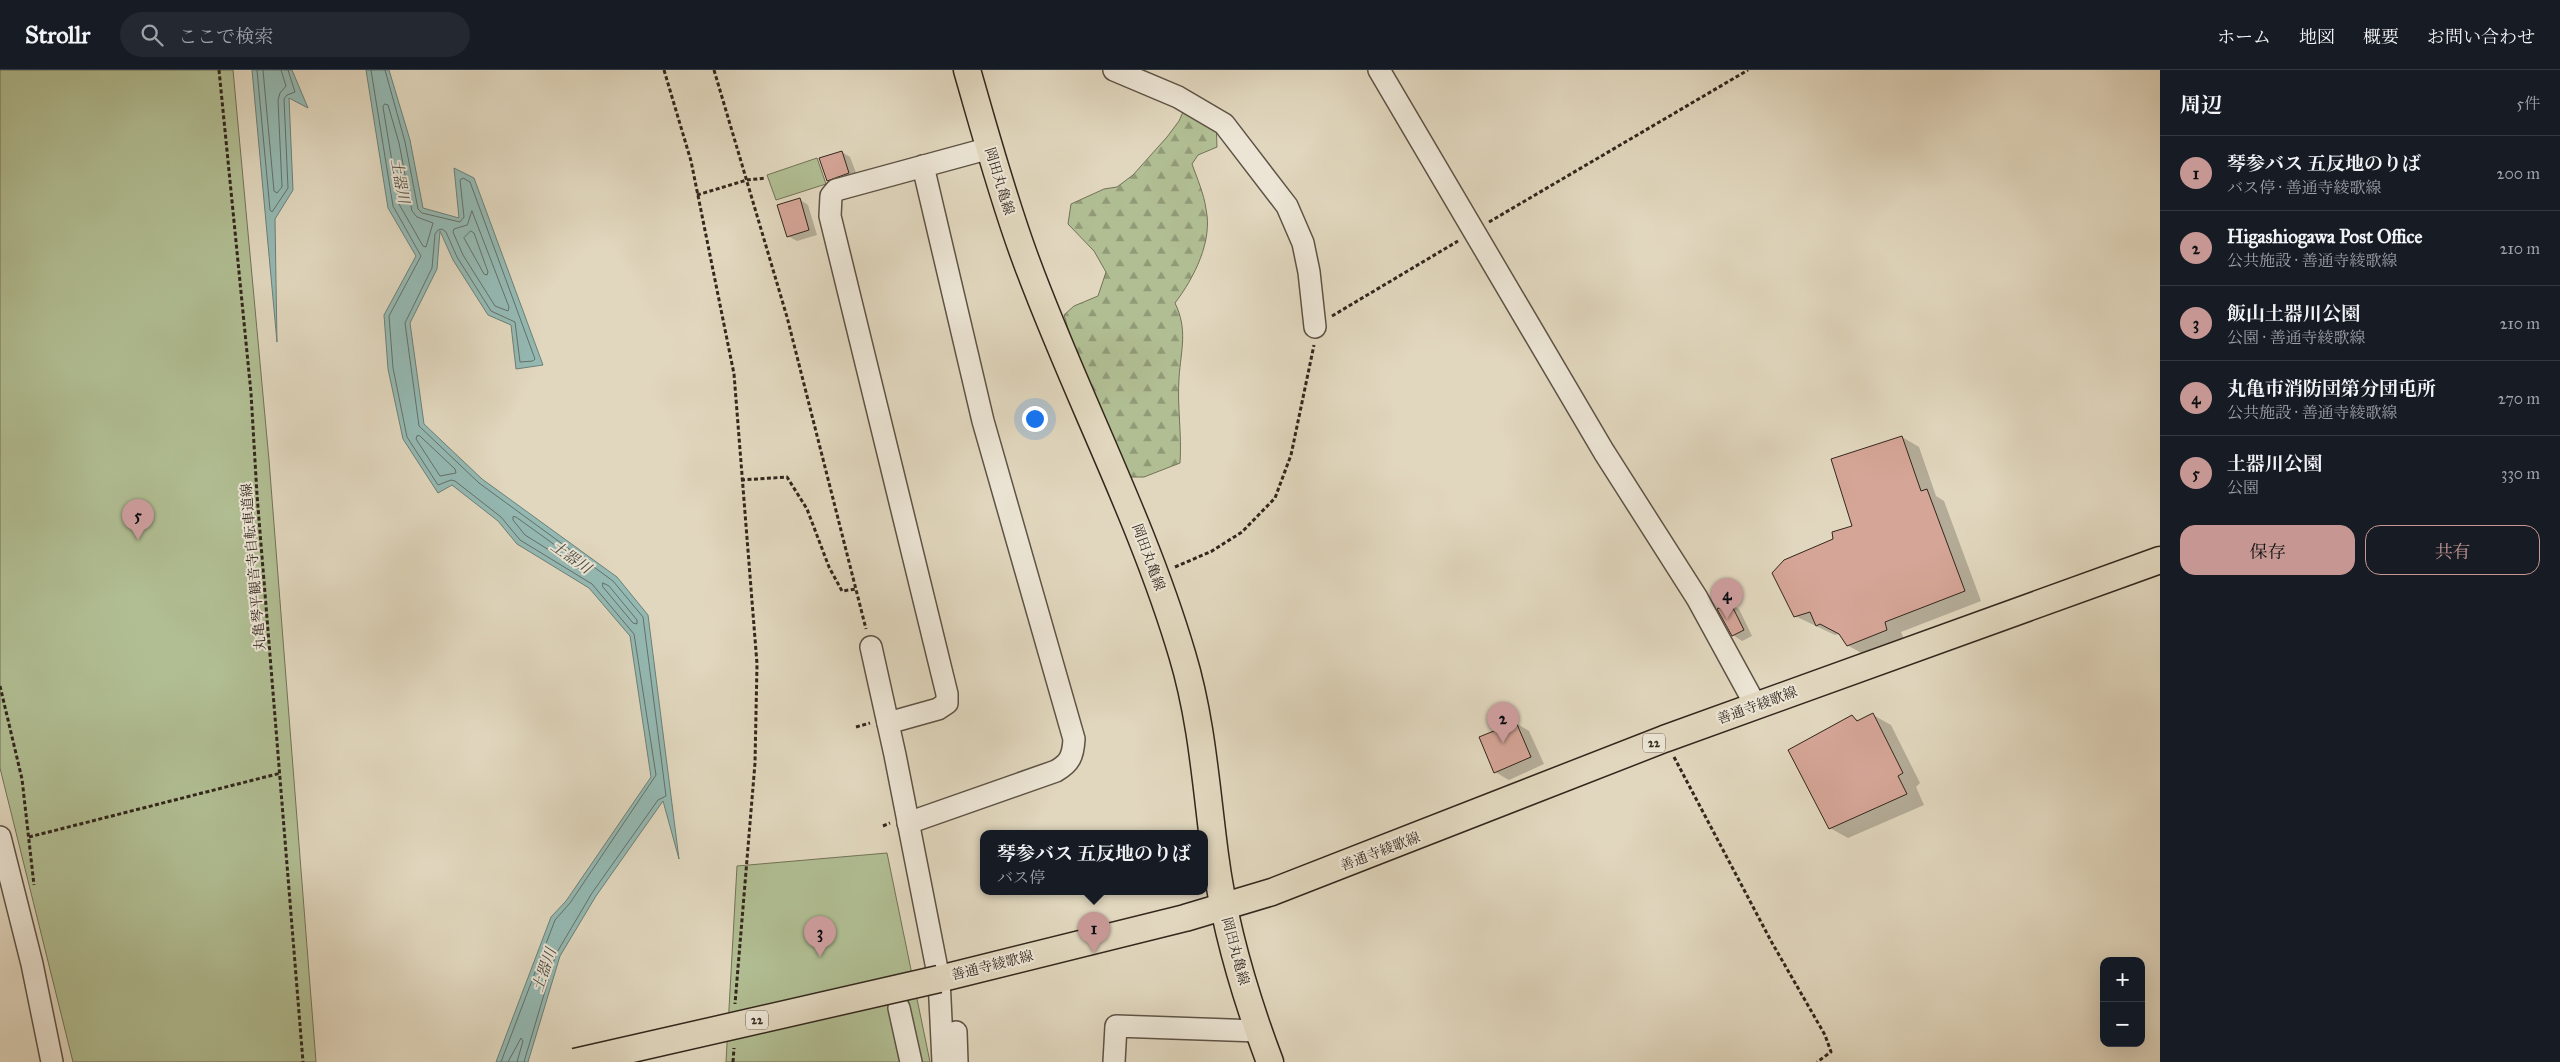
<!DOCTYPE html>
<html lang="ja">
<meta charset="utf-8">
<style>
:root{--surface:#171b24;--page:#242831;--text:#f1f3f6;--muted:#9ea1a6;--line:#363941;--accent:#c59692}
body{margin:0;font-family:"IM FELL Great Primer","Noto Serif JP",serif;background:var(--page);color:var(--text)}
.controls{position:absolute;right:15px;bottom:15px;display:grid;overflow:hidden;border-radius:10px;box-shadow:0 5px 20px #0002}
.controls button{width:45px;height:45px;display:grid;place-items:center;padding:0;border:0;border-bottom:1px solid var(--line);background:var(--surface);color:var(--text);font:25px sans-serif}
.you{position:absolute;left:1034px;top:348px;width:18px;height:18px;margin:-12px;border:4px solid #fff;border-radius:50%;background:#1a73e8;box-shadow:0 0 0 8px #1a73e833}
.badge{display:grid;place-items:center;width:32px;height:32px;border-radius:50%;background:var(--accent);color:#111;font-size:16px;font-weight:700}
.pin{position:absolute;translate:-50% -41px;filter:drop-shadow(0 1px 2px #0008)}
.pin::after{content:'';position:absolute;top:26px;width:18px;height:15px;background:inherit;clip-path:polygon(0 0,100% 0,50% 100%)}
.popup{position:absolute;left:980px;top:760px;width:228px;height:65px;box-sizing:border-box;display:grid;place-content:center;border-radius:10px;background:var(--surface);filter:drop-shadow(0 1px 4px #0005);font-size:16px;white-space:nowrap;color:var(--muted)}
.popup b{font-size:19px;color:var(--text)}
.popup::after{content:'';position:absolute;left:50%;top:100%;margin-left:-10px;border:10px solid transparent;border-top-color:var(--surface)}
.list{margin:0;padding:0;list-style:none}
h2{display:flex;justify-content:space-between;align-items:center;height:65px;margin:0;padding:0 20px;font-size:21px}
h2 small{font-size:16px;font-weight:400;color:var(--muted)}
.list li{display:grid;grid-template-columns:32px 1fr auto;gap:15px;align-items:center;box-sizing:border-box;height:75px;padding:0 20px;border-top:1px solid var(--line)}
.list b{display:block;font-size:19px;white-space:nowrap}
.list p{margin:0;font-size:16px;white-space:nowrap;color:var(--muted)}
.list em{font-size:16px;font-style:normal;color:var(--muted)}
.actions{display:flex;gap:10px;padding:15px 20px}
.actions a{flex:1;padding:11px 0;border:1px solid var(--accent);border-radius:15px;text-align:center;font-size:18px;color:var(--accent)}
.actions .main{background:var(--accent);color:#111}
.icon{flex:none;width:28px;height:28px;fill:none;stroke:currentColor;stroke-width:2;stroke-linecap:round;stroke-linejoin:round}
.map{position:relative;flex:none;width:2160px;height:992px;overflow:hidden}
header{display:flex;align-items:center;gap:30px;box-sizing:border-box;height:70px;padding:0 25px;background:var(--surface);border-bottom:1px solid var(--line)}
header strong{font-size:24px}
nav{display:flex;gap:28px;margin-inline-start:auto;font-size:18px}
.search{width:350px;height:45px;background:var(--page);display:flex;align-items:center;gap:12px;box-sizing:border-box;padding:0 18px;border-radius:28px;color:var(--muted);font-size:19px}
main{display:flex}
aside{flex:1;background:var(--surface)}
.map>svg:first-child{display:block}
</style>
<header>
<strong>Strollr</strong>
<div class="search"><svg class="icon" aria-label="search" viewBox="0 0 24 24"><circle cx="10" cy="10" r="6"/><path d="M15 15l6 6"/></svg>ここで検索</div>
<nav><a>ホーム</a><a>地図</a><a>概要</a><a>お問い合わせ</a></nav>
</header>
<main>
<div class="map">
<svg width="2160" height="992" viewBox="0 0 2160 992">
<defs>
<pattern id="forest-firs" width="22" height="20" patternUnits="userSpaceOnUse" patternTransform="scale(1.25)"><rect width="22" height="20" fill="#b1be93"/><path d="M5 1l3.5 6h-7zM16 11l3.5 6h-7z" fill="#919a77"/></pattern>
</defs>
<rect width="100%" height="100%" fill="#e1d7be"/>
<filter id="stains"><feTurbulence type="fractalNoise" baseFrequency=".004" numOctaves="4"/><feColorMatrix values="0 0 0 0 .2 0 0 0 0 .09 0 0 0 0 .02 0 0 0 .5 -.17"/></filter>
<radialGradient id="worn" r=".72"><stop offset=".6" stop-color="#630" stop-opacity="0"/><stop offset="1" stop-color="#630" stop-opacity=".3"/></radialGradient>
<!-- forest -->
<path fill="url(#forest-firs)" stroke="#727258" d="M1187,33L1216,51L1217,77L1198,85L1192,94C1197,108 1204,124 1206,139C1213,171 1194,208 1175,233C1188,260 1181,279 1179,308C1177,336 1182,364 1180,393L1144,407H1127L1074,279L1064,245L1074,236L1098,226L1106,202L1094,181L1068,154L1071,134L1104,119L1117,117L1133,105L1167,67L1179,51Z"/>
<!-- green -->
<g fill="#b1be93" stroke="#727258">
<path d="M0,0H233L269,390L316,992H73L0,698Z"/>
<path d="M817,88L826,114L776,130L767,105Z"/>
<path d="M887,783L930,992H726L737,796Z"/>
</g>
<!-- water -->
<g fill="#94b9b3" stroke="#6d7f77">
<path d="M252,0H292L308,38L289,28L293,120L275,149L277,272Z"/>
<path d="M366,0H389L410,70L423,138L459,148L454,98L474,108L543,295L516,299L511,255L488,245L453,190L440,161L437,199L410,253L424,354L482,409L617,507L648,545L679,789L663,731L596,826L560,886L528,992H496L551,847L566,831L651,707L630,566L589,518L517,474L498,451L452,415L438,423L403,369L388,299L384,245L416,186L388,138Z"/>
</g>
<!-- shadow -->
<g fill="#0003">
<path d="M842,82L850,87L858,108L837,116L828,111Z"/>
<path d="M799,129L808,135L817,165L797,171L788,166Z"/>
<path d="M1902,367L1919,377L1936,426L1944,431L1981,531L1901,562L1904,569L1865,585L1847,575L1839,564L1835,565L1795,546L1834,469L1853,457Z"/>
<path d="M1730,534L1739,539L1752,566L1742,571L1733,565Z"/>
<path d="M1873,645L1891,655L1920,713L1916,717L1924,735L1848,768L1830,758L1852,647L1860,651Z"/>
<path d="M1516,653L1529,661L1544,694L1509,710L1495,702Z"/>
</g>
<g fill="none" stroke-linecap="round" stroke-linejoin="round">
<!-- shore -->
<g stroke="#647068" stroke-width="1">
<path d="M257,0L270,140L272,142L288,118L284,29L287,25L295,22L288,0"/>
<path d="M263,0L274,121L277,123L282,117L278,30L280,23L286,16L281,0"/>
<path d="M371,0L393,136L421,186L389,246L393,298L407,367L438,415L451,410L455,411L501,447L520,470L592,514L634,564L656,705L570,833L555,850L501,992"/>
<path d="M385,0L405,72L418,139L422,143L460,152L464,147L460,110L463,108L470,112L535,289L533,291L520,292L515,252L491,241L457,187L446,162L442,159L438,160L435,164L432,198L405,253L419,356L479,413L613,511L643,547L666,726L658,730L592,823L556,884L524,992"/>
<path d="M385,34L388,35L399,73L412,141L417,147L433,153L426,177L423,176L399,134L383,37Z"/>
<path d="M472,141L509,237L508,241L495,236L463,185L453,162L454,159L467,155Z"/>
<path d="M471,161L474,163L488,202L487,205L484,204L464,168Z"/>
<path d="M420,366L455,399L456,403L440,406L416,369L417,366Z"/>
<path d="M516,447L584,496L585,499L581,500L525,465L513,450V447Z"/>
<path d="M603,513L609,516L637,550V554L633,553L603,517Z"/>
<path d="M508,992L521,968L523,971L517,992"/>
</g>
</g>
<!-- building -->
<g fill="#d5a597" stroke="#33271d">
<path d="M842,81L849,103L827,111L819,88Z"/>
<path d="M800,128L809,160L787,167L777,135Z"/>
<path d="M1902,366L1921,421L1927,419L1965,521L1885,552L1887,560L1847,576L1839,564L1820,554L1816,556L1810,542L1794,547L1772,503L1784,490L1833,469L1832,462L1852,456L1831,389Z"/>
<path d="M1730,532L1744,560L1732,566L1717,539Z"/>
<path d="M1873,643L1903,703L1898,706L1907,724L1829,759L1788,680L1852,645L1857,651Z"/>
<path d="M1516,652L1531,687L1494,703L1479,667Z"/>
</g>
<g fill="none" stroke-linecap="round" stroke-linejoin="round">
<!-- minor casing -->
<g stroke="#5e5345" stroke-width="24">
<g id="minor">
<path d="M1114,0L1178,27L1224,54L1287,136L1303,173L1309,202L1315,257"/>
<path d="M1379,0L1604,382L1697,528L1756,636"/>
<path d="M871,577L895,685L939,909L943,992"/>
<path d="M888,653L938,639L947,633V624L830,146L831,126L836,120L990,78"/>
<path d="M908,753L1056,701C1070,693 1073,686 1074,669L983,351L923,96"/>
<path d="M0,767L32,894L52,992"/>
<path d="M899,938L911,992"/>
<path d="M956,962L957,992"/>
<path d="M1114,992L1116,956L1258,961"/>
</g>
</g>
<!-- major casing -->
<g stroke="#33271d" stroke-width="29">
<g id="major">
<path d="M967,0C985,62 1002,125 1024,185C1073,320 1141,446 1182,584C1202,650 1206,717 1215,785C1224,855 1245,926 1270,992"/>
<path d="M939,909L1185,848L1272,822L1664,669L2160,490"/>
</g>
</g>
<!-- path -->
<g stroke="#33271d" stroke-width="3" stroke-dasharray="4 2.5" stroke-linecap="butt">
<path d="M219,0L251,323L257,425L303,992"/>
<path d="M664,0L691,91L734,304L757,594L755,693L735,934"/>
<path d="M714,0L787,247L866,559"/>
<path d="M697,125L747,110L766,108"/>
<path d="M1489,152L1748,0"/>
<path d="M1332,246L1458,171"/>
<path d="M741,410L787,407L807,439L829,497L842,521L856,519"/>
<path d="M1175,497L1212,481L1242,462L1275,428L1291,385L1314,275"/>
<path d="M0,616L22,709L34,815"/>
<path d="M856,657L870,653"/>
<path d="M1674,687L1771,871L1825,965L1831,982L1817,992"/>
<path d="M883,756L890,753"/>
<path d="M29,767L281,703"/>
<path d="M733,992L734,978"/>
</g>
<!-- minor -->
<use href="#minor" stroke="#ece5d5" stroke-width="21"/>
<!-- major -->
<use href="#major" stroke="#e1d7be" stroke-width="26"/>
<!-- major-bridge casing -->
<g stroke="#33271d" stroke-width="29" stroke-linecap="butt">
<path id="major-bridge" d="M575,992L939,909"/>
</g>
<!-- major-bridge -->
<use href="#major-bridge" stroke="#e1d7be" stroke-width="26"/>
</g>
<g text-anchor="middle" stroke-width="4" stroke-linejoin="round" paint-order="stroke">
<!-- shield labels -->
<g fill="#ece5d5" stroke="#6a6054" stroke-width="1">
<rect x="1643" y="663.5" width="22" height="19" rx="4"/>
<rect x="746" y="940.5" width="22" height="19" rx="4"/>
</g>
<g font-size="12" font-weight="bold" fill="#33271d">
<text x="1654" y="677">22</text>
<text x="757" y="954">22</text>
</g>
<!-- street labels -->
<g font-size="14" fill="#33271d" stroke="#ece5d5">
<text transform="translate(1000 111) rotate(73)" y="5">岡田丸亀線</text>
<text transform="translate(1149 487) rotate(70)" y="5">岡田丸亀線</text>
<text transform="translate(253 497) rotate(-95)" y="5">丸亀琴平観音寺自転車道線</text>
<text transform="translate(1757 635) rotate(-20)" y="5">善通寺綾歌線</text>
<text transform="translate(1380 781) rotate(-21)" y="5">善通寺綾歌線</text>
<text transform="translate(1236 881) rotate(75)" y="5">岡田丸亀線</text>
<text transform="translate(992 895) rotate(-14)" y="5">善通寺綾歌線</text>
</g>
<!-- water labels -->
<g font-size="15" font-style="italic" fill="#4b4c42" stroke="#ece5d5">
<text transform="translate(400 111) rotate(80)" y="5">土器川</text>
<text transform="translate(571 487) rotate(35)" y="5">土器川</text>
<text transform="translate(544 900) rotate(-71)" y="5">土器川</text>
</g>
</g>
<rect width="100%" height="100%" filter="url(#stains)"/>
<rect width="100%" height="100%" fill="url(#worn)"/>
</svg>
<div class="controls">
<button>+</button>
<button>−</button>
</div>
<div class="you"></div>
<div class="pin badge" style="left:1094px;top:883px">1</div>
<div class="popup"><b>琴参バス 五反地のりば</b>バス停</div>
<div class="pin badge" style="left:1503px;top:673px">2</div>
<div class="pin badge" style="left:820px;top:887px">3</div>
<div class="pin badge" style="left:1727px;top:549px">4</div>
<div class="pin badge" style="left:138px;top:470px">5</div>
</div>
<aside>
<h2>周辺<small>5件</small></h2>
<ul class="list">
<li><span class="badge">1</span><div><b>琴参バス 五反地のりば</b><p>バス停 · 善通寺綾歌線</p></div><em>200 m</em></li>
<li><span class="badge">2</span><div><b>Higashiogawa Post Office</b><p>公共施設 · 善通寺綾歌線</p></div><em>210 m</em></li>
<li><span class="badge">3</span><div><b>飯山土器川公園</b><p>公園 · 善通寺綾歌線</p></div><em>210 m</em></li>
<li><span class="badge">4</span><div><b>丸亀市消防団第分団屯所</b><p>公共施設 · 善通寺綾歌線</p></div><em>270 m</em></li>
<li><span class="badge">5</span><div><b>土器川公園</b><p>公園</p></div><em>330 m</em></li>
</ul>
<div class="actions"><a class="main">保存</a><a>共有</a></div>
</aside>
</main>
